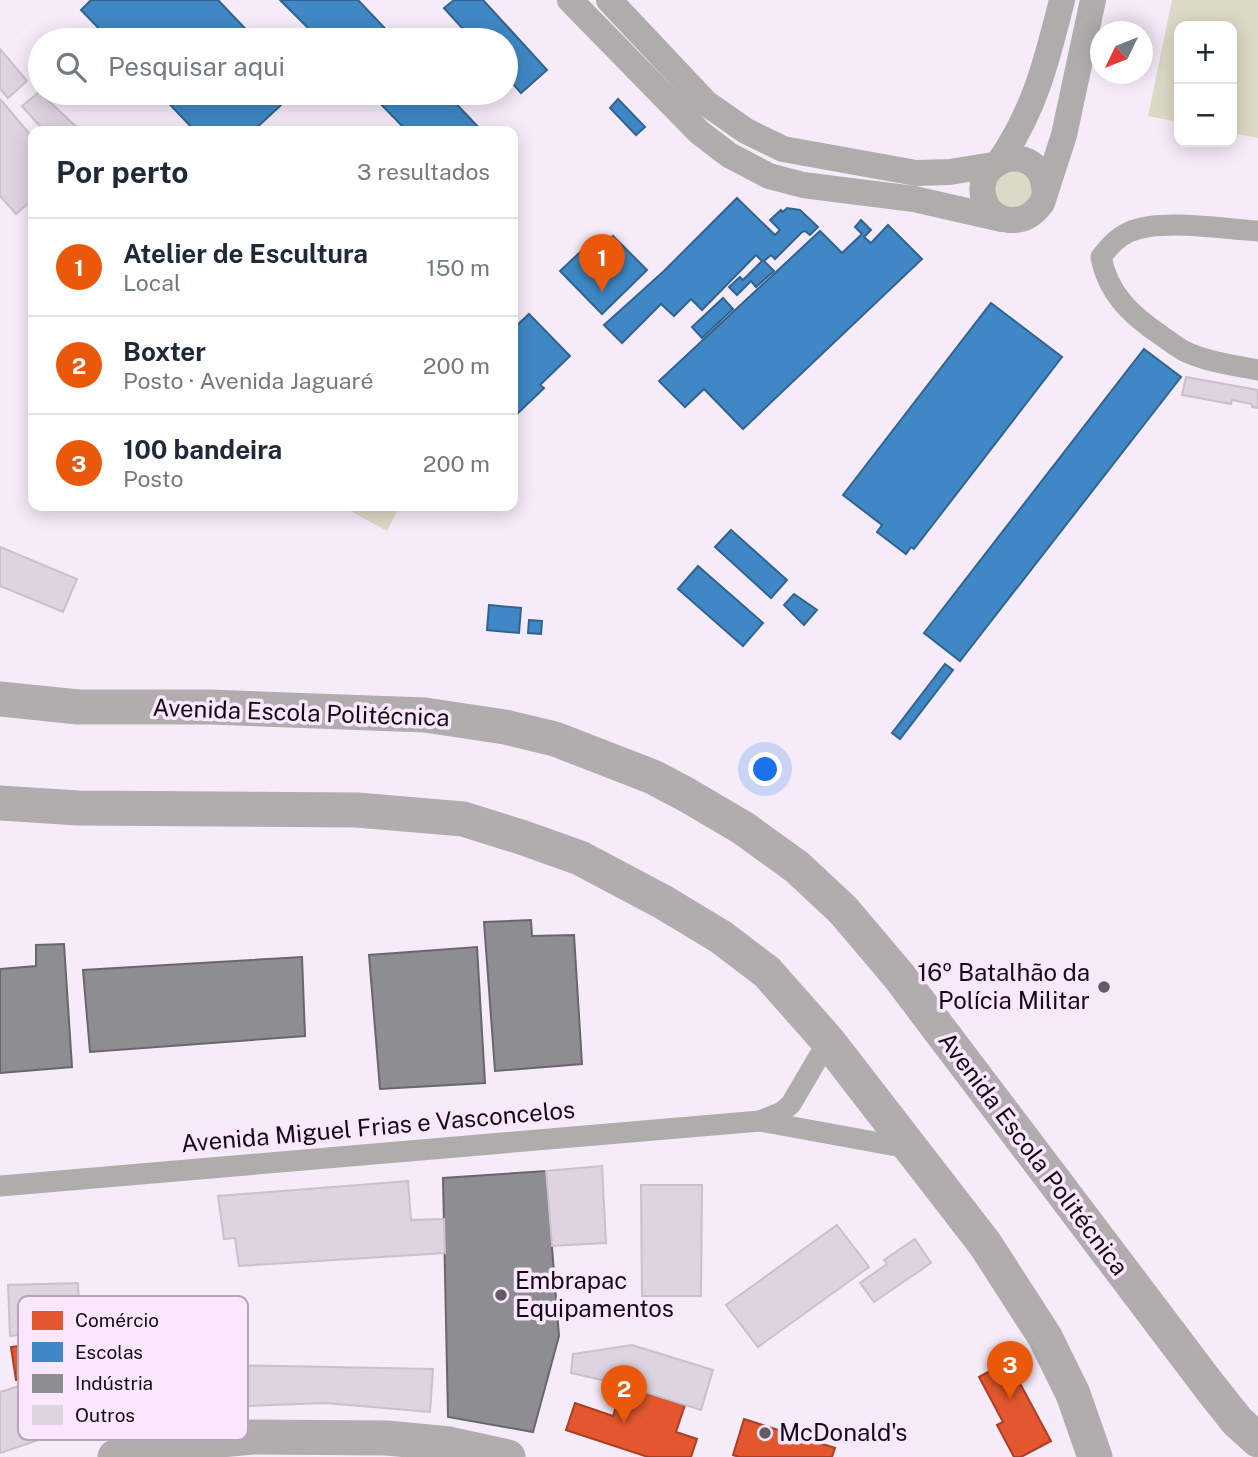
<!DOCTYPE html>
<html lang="pt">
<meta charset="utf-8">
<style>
:root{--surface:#fff;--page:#f6f6f7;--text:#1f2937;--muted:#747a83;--line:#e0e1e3;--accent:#ea580c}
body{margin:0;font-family:"Public Sans",sans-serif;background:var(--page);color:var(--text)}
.controls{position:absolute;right:21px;top:21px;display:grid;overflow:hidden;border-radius:14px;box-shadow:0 4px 18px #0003}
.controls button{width:63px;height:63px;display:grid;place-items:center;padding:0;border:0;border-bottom:2px solid var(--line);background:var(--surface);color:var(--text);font:35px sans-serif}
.compass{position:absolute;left:1090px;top:21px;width:63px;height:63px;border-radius:50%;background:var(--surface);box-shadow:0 4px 18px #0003;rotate:227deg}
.you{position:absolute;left:766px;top:770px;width:24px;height:24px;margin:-18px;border:5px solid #fff;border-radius:50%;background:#1a73e8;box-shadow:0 0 0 10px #1a73e833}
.badge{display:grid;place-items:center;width:46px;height:46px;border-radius:50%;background:var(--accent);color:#fff;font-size:23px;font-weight:700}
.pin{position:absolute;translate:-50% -58px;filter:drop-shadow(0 2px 4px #0008)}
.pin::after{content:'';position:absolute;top:37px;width:24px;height:21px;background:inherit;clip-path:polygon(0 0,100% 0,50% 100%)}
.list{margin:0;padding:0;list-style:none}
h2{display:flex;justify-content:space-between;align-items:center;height:91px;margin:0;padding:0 28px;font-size:30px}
h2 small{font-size:23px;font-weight:400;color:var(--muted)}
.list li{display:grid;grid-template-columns:46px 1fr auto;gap:21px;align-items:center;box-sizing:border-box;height:98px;padding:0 28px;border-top:2px solid var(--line)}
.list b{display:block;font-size:26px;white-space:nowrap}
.list p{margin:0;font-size:23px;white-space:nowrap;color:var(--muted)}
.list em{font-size:23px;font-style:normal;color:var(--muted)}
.icon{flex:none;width:38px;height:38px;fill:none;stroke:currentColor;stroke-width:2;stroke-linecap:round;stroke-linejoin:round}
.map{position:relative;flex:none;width:1258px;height:1457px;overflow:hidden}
.search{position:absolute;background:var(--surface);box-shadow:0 4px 18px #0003;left:28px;top:28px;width:490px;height:77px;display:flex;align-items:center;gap:18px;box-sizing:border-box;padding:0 24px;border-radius:38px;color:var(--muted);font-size:26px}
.panel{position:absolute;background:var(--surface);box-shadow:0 4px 18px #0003;left:28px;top:126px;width:490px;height:385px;border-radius:14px}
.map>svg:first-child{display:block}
</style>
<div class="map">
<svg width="1258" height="1457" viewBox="0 0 1258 1457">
<rect width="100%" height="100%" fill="#f6ebf8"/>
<!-- green -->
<g fill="#dcdac6">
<path d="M1172,0H1258V138L1232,133V26H1179V122L1148,116Z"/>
<path d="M1007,167L1033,177L1034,204L1000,212L992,177Z"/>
<path d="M341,506H400L387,531Z"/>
</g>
<!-- shops -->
<g fill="#e4572e" stroke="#a64026" stroke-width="2">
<path d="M210,1318L216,1355L184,1360L191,1410L159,1415L156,1395L60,1409L62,1427L54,1428L32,1381L16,1380L11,1347Z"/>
<path d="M1008,1361L1051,1441L1021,1457H1014L997,1425L1003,1422L979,1377Z"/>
<path d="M623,1385L685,1405L676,1432L697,1439L691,1457H648L566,1430L575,1403L613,1416Z"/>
<path d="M744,1419L835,1448L832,1457H739L733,1455Z"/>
</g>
<!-- schools -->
<g fill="#3f88c5" stroke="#326390" stroke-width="2">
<path d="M91,0H218L256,40H110L81,10Z"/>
<path d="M280,0H358L396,40H320Z"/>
<path d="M454,0H483L547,70L521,93L506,76V40H473L444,8Z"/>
<path d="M159,93H294L253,131H195Z"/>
<path d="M370,93H446L482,131H407Z"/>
<path d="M618,99L645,127L636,135L610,108Z"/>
<path d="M737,198L775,235L780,230L770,220L781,210L783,212L787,208L800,210L818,227L810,235L805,231L802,232L775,259L771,255L764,261L774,271L756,287L751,281L737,295L729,287L740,277L743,280L762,261L756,255L702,310L691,299L674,316L661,304L622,343L604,325L664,271Z"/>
<path d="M861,220L871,230L864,237L871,243L888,225L922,259L743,429L704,389L685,407L659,381L820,231L842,253L862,234L855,227Z"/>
<path d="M613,236L647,270L602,314L560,271L593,240L600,248Z"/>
<path d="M723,298L733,309L702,338L692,327Z"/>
<path d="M991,303L1062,357L914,549L911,547L906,554L877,532L882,525L843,495Z"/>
<path d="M529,314L570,356L540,385L544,388L513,418V329Z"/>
<path d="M1144,349L1181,377L960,661L924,633Z"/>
<path d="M731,530L787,580L771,598L715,547Z"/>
<path d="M698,566L763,623L743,646L678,589Z"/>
<path d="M794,594L817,610L804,625L784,605Z"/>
<path d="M489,605L521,608L519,633L487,630Z"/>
<path d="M529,620L542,621L541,634L528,633Z"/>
<path d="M945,664L953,670L900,739L892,733Z"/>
</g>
<!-- industry -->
<g fill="#8d8d92" stroke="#69666c" stroke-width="2">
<path d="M531,920L532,936L574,935L582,1064L495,1071L484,922Z"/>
<path d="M64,944L72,1067L0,1073V969L36,966V945Z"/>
<path d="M477,947L485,1083L380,1089L369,955Z"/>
<path d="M302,957L305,1036L90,1052L83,970Z"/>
<path d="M546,1171L559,1336L533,1432L448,1417L443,1178Z"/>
</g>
<!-- building -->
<g fill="#ded4e0" stroke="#c9c0cb" stroke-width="2">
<path d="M0,49L27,81L8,98L0,89Z"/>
<path d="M39,92L81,131H44L22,106Z"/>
<path d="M0,99L33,138V199L16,214L0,196Z"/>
<path d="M1186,377L1258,390V408L1252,407V404L1232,400L1231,404L1182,395Z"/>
<path d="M0,547L77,579L63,612L0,586Z"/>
<path d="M602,1166L606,1243L552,1246L546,1171Z"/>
<path d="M408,1181L411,1220L444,1219L445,1253L239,1266L235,1238L224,1239L218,1196Z"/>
<path d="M641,1185H702L701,1296H642Z"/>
<path d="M837,1225L869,1267L758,1347L726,1305Z"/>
<path d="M915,1239L931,1263L874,1302L860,1283L887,1264L884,1260Z"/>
<path d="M78,1283L80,1330L10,1336L8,1285Z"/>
<path d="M632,1345L713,1370L701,1410L623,1385L571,1373L573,1354Z"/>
<path d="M222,1365L433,1369L430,1412L325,1403L223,1407Z"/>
<path d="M19,1386L42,1439L0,1453V1392Z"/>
</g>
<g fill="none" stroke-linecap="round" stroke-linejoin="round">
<!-- minor -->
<g stroke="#afacac" stroke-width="21">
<path d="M1258,231C1222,229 1161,218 1129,232C1116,238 1109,247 1101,257C1108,294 1132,316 1162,336C1169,341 1177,347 1184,351C1207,362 1233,365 1258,370"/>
<path d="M760,1121L782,1112L791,1104L828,1041"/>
<path d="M0,1186L760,1121L913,1149"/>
</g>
<!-- tertiary -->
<g stroke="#afacac" stroke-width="26">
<path d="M570,0L699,132L729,155L769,176L803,185L914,199L1002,219"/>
<path d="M609,0L706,103L746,131L783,149L916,173L950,172L993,165"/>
<path d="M999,162C1035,110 1047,60 1062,0"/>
<path d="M1045,191C1044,187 1043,179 1041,175C1023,140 966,166 987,206C991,214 1001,219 1009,220C1024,221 1033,215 1042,203L1064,135L1093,0"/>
</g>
<!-- trunk -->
<g stroke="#b1acae" stroke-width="35">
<path d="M0,699L78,707H210L425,715L505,727L555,739L653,777L687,795L743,828L797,867L843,910L899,976L1210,1387L1237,1421L1258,1440"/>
<path d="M0,803L78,808L357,810L463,819L521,837L580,858L663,902L721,937L767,972L828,1041L985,1244L1045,1337L1073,1394L1095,1457"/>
<path d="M115,1457L171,1445L252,1437L387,1438L449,1444L508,1457"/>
</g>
</g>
<!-- markers -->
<g fill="#635a64" stroke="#fae6fd" stroke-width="2.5">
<circle cx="1104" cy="987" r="7"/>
<circle cx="501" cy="1295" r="7"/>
<circle cx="765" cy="1433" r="7"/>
</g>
<g text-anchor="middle" stroke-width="7" stroke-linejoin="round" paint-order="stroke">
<!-- street labels -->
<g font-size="24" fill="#140c15" stroke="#fae6fd">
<text transform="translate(301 713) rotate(2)" y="8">Avenida Escola Politécnica</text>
<text transform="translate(378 1127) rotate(-5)" y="8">Avenida Miguel Frias e Vasconcelos</text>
<text transform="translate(1033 1154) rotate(53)" y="8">Avenida Escola Politécnica</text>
</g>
<!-- poi labels -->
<g font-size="24" fill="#140c15" stroke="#fae6fd" text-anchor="start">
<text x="1090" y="981" text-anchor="end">16º Batalhão da<tspan x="1090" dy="28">Polícia Militar</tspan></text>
<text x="515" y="1289">Embrapac<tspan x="515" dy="28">Equipamentos</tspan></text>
<text x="779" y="1441">McDonald's</text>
</g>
</g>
<!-- legend -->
<rect x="18" y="1296" width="230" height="144" rx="10" fill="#fae6fd" stroke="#b5a5b7" stroke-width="2"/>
<rect x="32" y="1311" width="31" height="19" fill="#e4572e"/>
<rect x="32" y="1342" width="31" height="20" fill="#3f88c5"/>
<rect x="32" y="1374" width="31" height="19" fill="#8d8d92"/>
<rect x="32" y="1405" width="31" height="20" fill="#ded4e0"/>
<g font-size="19" fill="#140c15">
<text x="75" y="1327">Comércio</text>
<text x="75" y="1359">Escolas</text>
<text x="75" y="1390">Indústria</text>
<text x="75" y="1422">Outros</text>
</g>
</svg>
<div class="controls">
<button>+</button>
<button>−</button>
</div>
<svg class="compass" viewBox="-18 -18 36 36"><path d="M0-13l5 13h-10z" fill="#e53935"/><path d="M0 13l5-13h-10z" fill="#747a83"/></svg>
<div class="you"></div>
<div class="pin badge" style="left:602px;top:292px">1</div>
<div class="pin badge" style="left:624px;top:1423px">2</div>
<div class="pin badge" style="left:1010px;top:1399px">3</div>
<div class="search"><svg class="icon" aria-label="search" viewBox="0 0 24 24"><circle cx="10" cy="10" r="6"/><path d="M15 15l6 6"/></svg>Pesquisar aqui</div>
<section class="panel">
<h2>Por perto<small>3 resultados</small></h2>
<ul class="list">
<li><span class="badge">1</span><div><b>Atelier de Escultura</b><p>Local</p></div><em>150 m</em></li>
<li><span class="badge">2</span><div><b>Boxter</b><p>Posto · Avenida Jaguaré</p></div><em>200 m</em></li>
<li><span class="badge">3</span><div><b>100 bandeira</b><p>Posto</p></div><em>200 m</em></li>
</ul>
</section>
</div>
